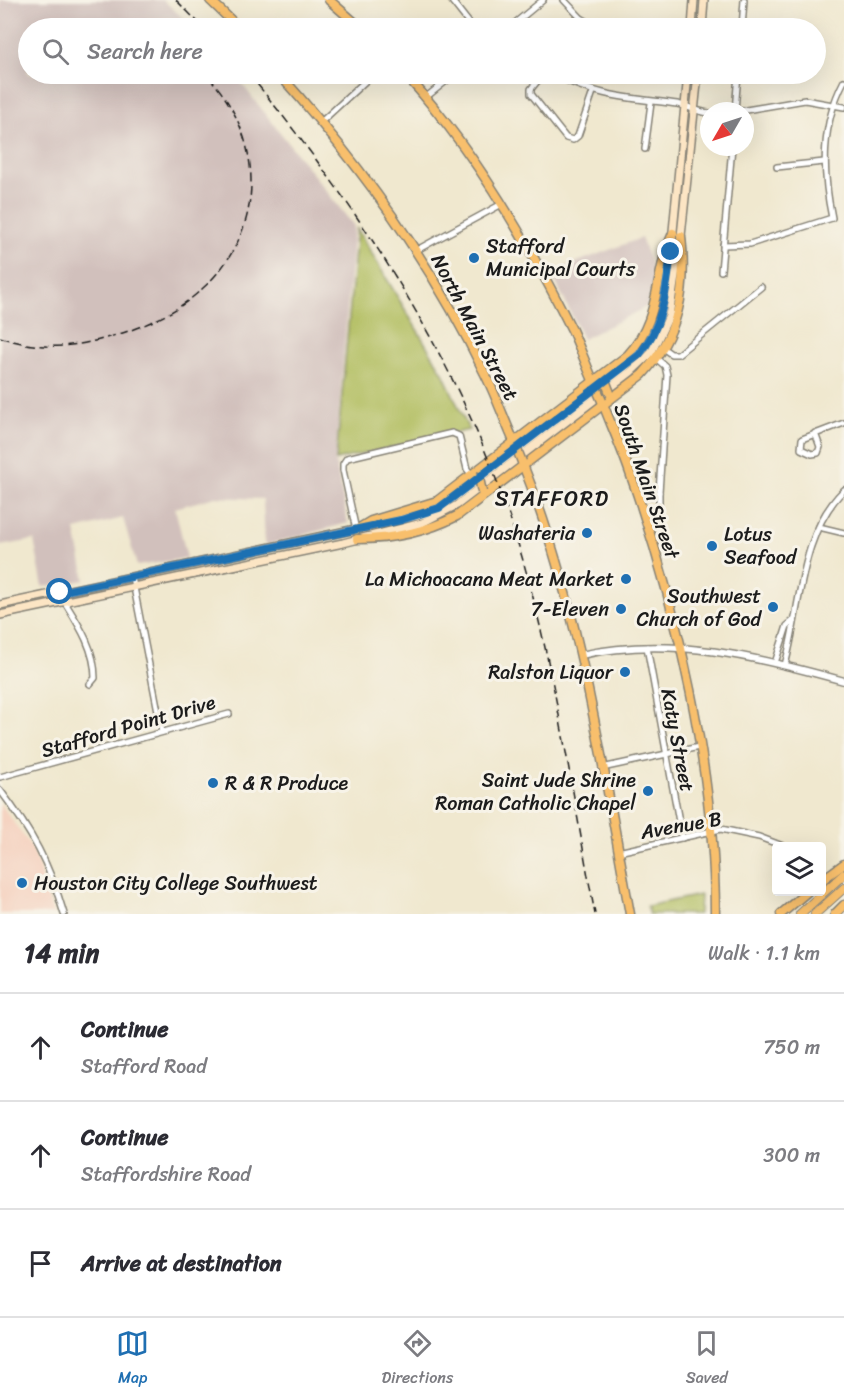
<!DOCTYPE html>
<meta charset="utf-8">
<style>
:root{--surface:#fff;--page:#f7f7f7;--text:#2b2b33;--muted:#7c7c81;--line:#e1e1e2;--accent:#1f6fb2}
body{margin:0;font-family:Sriracha,sans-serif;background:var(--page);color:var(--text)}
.controls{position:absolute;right:18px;bottom:18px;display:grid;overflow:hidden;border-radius:6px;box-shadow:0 6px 24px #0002}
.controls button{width:54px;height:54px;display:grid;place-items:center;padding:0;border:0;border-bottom:2px solid var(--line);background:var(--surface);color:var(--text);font:30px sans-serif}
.compass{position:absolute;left:700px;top:102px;width:54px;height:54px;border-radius:50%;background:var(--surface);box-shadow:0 6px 24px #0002;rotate:231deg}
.stop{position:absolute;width:18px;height:18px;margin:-14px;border:4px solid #1f6fb2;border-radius:50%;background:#fff}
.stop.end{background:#1f6fb2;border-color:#fff;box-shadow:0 2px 6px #0008}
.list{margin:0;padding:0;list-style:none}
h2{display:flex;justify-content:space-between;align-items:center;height:78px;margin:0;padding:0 24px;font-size:26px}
h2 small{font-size:20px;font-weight:400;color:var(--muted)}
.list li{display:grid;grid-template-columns:39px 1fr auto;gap:18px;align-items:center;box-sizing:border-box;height:108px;padding:0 24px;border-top:2px solid var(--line)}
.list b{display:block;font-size:22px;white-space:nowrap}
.list p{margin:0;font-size:20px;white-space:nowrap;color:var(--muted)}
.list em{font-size:20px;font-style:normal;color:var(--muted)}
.icon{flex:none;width:33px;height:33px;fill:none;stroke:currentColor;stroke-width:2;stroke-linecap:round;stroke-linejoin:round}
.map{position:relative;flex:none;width:844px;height:914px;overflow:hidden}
.search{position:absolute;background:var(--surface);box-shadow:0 6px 24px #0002;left:18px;right:18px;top:18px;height:66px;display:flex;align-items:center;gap:15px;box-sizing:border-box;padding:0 21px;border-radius:33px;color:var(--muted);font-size:22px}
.sheet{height:402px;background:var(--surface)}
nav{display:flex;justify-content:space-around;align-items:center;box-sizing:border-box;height:84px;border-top:2px solid var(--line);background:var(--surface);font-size:16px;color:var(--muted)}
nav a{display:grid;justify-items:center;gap:3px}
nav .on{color:var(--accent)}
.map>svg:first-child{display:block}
</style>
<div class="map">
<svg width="844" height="914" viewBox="0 0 844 914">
<rect width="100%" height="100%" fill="#f7f3e8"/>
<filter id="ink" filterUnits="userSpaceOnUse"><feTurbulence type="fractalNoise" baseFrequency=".0167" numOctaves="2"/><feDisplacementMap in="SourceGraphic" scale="12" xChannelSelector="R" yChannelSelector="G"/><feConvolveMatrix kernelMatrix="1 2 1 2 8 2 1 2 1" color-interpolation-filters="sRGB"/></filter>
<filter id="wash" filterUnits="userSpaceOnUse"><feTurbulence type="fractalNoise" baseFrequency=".008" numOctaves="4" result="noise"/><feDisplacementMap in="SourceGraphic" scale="24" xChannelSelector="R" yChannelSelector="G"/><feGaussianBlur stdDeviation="1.35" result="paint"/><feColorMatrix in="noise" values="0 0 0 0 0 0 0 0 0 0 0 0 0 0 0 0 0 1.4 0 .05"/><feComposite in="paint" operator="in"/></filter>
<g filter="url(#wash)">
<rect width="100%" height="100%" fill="#f0e8cf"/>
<!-- built -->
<path fill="#f5d3c1" d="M0,803L34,851L53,914H0Z"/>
<!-- industrial -->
<g fill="#d1c0bc">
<path d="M0,0H163L194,28H28V74H234L354,226L335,461L348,523L265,545L263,499L215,497L175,508L187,558L137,566L123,518L75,530L85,580L43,587L34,540L0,546Z"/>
<path d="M641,238L655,275L648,306L583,339L551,272Z"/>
</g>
<!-- green -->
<g fill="#b1bd5e" stroke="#666c3d" stroke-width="1.5">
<path d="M357,229L443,373L469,430L336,460Z"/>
<path d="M700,895L699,914H649L647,906Z"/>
</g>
</g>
<g filter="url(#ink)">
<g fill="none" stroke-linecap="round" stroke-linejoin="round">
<!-- minor casing -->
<g stroke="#868276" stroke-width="8">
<g id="minor">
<path d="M451,0L473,28"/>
<path d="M564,0L581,18L598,28"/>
<path d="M509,28L543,0"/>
<path d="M742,28L744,0"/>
<path d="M543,74L531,89V94L566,138L573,140L578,136L593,92"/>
<path d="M555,74C594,97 633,98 677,104C688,106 698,112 709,113"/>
<path d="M425,98L455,74"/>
<path d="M735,111L738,74"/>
<path d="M740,111L805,100L844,107"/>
<path d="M321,122L373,74"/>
<path d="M645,149L651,103"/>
<path d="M777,167L824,162"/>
<path d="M723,245L750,244L832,218C822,170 821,125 844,81"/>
<path d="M415,251L500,205"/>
<path d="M721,271L732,147"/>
<path d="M664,349L671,354H678L761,287"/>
<path d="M657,359L665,366L667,375L659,492V524"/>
<path d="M815,433L820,447L818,453L812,454L801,449L802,439L844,423"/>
<path d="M637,493L651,496L659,492"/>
<path d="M819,527L844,533"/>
<path d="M356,530L343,470V464L347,458L452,433L459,436L467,469L471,474"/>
<path d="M132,577L162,732"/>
<path d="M64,601C79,625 95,649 95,678L90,684"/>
<path d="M647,647L682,838"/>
<path d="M775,663L787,626L793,621"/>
<path d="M785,665C801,608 799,534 844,490"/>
<path d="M602,768L699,747"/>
<path d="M0,777L229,714"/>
<path d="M0,790C32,832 49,863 64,914"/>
<path d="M618,852L721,829L759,837L783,846"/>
</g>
</g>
<!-- tertiary casing -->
<g stroke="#868276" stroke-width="9">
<path id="tertiary" d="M581,655C670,635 758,657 844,681"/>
</g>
<!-- secondary casing -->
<g stroke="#868276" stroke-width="10">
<g id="secondary">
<path d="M692,28L694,0"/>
<path d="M702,28L704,0"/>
<path d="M0,605L426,514L457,496L624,369L646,347L662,313L671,252L688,74"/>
<path d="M0,615L343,543L422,523L457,505L631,372L651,353L669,316L681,236L698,74"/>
</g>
</g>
<!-- primary casing -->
<g stroke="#868276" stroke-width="10">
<g id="primary">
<path d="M800,914L844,874"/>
<path d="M815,914L844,888"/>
</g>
</g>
<!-- trunk casing -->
<g stroke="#868276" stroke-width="11">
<g id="trunk">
<path d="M210,0L239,28"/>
<path d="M329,0L361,28"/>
<path d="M279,74C360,164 433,265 485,374C497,398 505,422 516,446"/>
<path d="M405,74C471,146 528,242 572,330C580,348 587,367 595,385"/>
<path d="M602,401C611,425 622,449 630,473C677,606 715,772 715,914"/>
<path d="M522,462C580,607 602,762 630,914"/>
<path d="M356,530L371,521L437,501L628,355C662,318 653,276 673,233"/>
<path d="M357,539C392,539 426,532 457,516L642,375C679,335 687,290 681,236"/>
<path d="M822,880L844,864"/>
<path d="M781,914L807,892"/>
<path d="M835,914L844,905"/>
</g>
</g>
<!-- minor -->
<use href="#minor" stroke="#fff" stroke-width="5"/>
<!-- tertiary -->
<use href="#tertiary" stroke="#fff" stroke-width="6"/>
<!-- secondary -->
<use href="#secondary" stroke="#fce5c4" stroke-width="7"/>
<!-- primary -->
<use href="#primary" stroke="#f8bf6c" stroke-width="8"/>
<!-- trunk -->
<use href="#trunk" stroke="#f8bf6c" stroke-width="8"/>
<!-- rail -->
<g stroke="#1c1c1c" stroke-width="1.5" stroke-dasharray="9 4.5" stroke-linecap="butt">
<path d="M176,0L204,28"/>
<path d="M249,74C362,211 463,366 516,537C554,660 571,788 595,914"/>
<path d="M0,337C40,351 75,348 116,335C148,325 178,312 203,288C268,229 265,136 206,74"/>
</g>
<!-- trunk-bridge casing -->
<g stroke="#868276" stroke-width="11" stroke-linecap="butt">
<g id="trunk-bridge">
<path d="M605,380L610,393"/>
<path d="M595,385L602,401"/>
<path d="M516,447L522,462"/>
<path d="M475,476L479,478L482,492"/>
</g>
</g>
<!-- trunk-bridge -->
<use href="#trunk-bridge" stroke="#f8bf6c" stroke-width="8"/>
</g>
</g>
<g fill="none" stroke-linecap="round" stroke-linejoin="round" filter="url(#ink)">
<!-- route -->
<path stroke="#1f6fb2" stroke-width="8" d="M60,592L401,520L439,508L639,355C664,325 666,290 671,252"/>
</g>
<!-- markers -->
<g fill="#1f6fb2" stroke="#f7f3e8" stroke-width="2">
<circle cx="474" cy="258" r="6"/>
<circle cx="587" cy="533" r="6"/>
<circle cx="712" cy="546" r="6"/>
<circle cx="626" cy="579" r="6"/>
<circle cx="773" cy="607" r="6"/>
<circle cx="621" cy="609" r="6"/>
<circle cx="625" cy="672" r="6"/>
<circle cx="213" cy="783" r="6"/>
<circle cx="648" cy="791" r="6"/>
<circle cx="22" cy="883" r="6"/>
</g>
<g text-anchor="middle" stroke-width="6" stroke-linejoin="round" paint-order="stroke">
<!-- poi labels -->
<g font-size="20" fill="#1c1c1c" stroke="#f7f3e8" text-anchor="end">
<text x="486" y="253" text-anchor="start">Stafford<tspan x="486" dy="23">Municipal Courts</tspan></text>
<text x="575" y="540">Washateria</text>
<text x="724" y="541" text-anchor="start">Lotus<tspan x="724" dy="23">Seafood</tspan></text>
<text x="614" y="586">La Michoacana Meat Market</text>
<text x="761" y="603">Southwest<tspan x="761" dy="23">Church of God</tspan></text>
<text x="609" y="616">7-Eleven</text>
<text x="613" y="679">Ralston Liquor</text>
<text x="636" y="787">Saint Jude Shrine<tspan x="636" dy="23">Roman Catholic Chapel</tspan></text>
<text x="225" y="790" text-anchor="start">R &amp; R Produce</text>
<text x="34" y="890" text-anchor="start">Houston City College Southwest</text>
</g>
<!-- street labels -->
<g font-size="20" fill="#1c1c1c" stroke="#f7f3e8">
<text transform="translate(475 327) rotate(62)" y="7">North Main Street</text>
<text transform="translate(647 481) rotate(71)" y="7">South Main Street</text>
<text transform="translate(128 726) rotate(-16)" y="7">Stafford Point Drive</text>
<text transform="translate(678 740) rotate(79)" y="7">Katy Street</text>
<text transform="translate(681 825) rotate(-10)" y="7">Avenue B</text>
</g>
<!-- quarter labels -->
<g font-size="22" letter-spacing="1.5" fill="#1c1c1c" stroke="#f7f3e8">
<text x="552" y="506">STAFFORD</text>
</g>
</g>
</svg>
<div class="controls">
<button><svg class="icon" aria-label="layers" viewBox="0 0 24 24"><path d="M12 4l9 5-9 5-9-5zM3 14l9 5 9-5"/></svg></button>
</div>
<svg class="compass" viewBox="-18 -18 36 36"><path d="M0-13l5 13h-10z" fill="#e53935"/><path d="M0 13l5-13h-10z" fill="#7c7c81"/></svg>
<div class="stop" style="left:60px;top:592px"></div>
<div class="stop end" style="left:671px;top:252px"></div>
<div class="search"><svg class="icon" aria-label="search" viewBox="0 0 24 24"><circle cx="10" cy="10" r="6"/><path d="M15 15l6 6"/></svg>Search here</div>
</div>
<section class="sheet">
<h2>14 min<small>Walk · 1.1 km</small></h2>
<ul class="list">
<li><svg class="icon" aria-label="ahead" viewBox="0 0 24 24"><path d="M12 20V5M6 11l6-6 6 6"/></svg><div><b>Continue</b><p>Stafford Road</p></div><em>750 m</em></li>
<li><svg class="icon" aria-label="ahead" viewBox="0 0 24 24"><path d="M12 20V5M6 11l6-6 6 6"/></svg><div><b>Continue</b><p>Staffordshire Road</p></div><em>300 m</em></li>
<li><svg class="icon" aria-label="arrive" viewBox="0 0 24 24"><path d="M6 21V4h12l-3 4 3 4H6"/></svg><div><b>Arrive at destination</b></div></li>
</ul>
</section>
<nav>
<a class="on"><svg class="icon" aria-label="map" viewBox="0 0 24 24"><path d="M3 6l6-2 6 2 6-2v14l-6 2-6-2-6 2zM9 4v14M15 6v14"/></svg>Map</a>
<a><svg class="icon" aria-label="directions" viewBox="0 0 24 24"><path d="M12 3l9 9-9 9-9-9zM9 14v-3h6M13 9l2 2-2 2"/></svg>Directions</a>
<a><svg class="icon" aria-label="saved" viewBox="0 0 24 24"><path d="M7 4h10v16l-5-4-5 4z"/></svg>Saved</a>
</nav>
